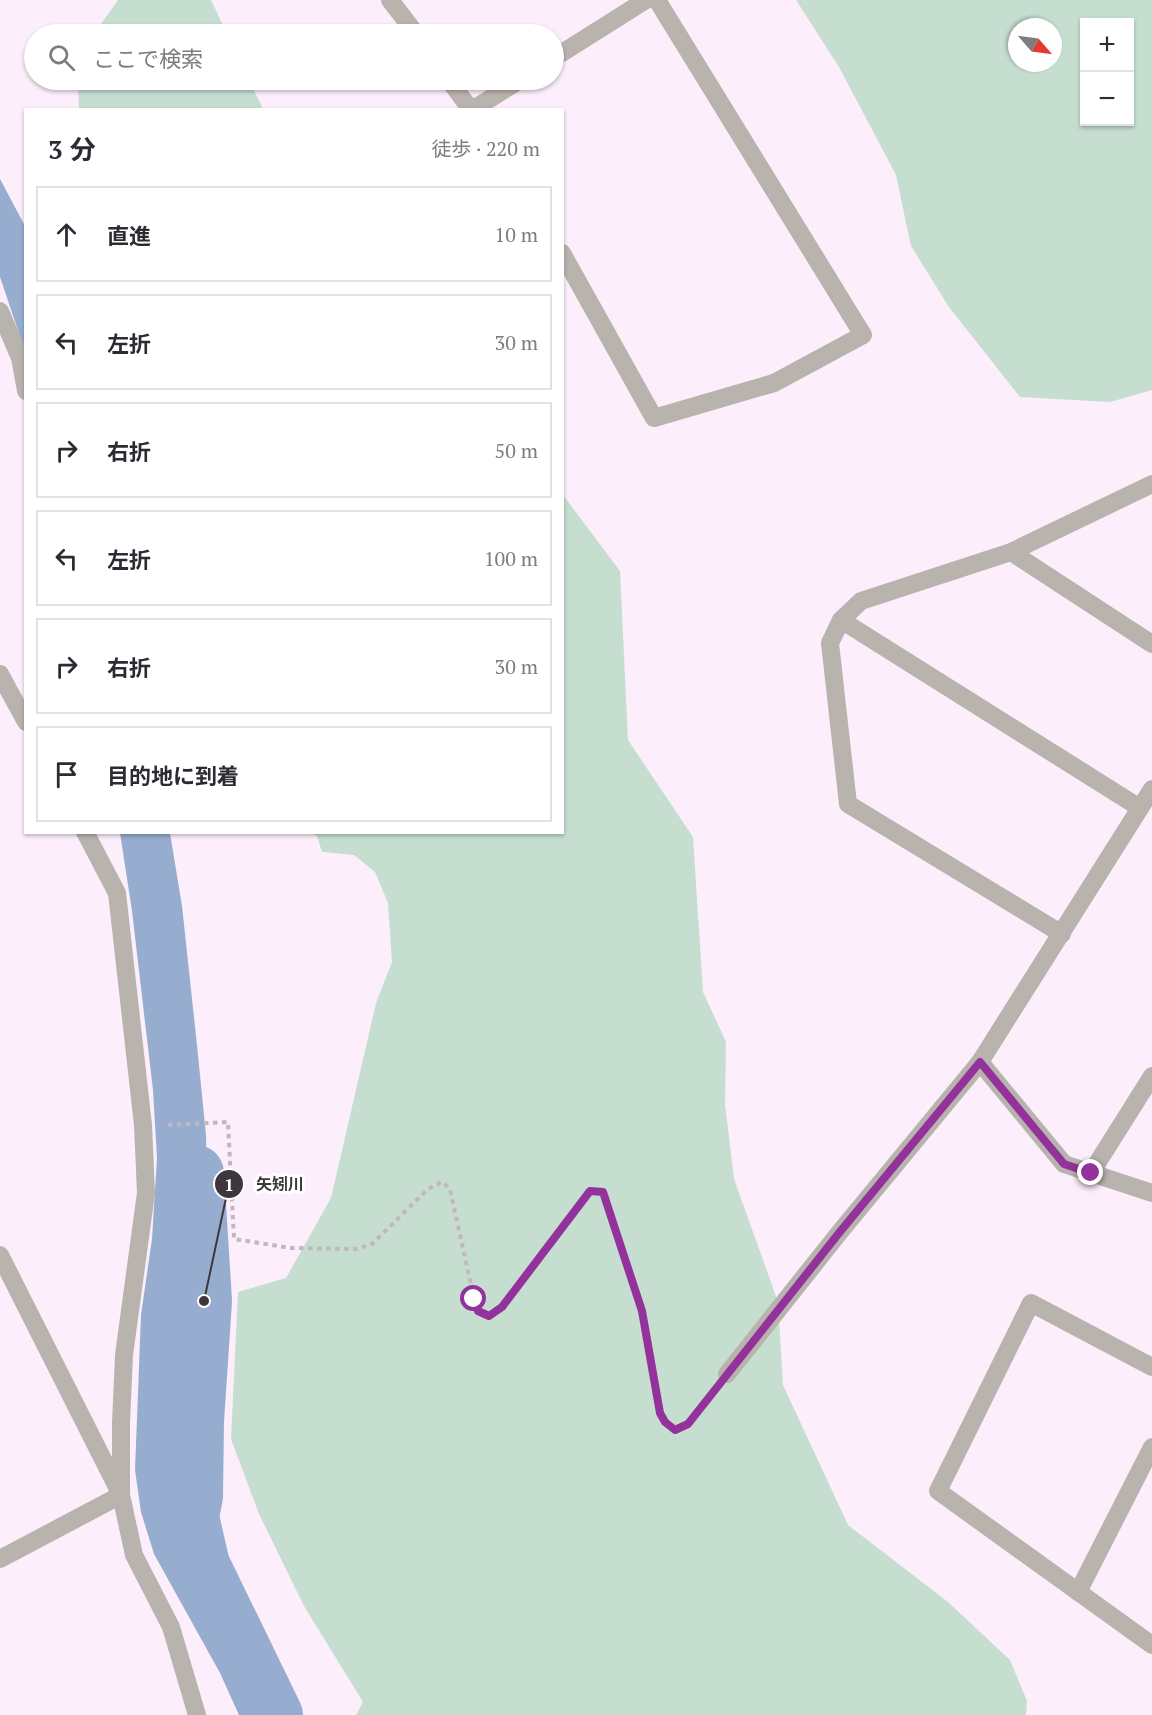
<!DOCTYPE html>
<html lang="ja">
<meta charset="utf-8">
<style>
:root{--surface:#fff;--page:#f7f7f7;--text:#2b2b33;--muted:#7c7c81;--line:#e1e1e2}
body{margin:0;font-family:"PT Serif","Noto Sans JP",serif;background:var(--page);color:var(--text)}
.controls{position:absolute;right:18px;top:18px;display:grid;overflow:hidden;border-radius:0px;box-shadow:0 2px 4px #0004}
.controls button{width:54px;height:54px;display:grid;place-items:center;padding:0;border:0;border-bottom:2px solid var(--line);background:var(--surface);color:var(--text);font:30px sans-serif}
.compass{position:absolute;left:1008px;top:18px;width:54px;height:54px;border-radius:50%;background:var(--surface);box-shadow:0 2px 4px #0004;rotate:118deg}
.stop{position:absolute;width:18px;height:18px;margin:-14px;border:4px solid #93329b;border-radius:50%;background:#fff}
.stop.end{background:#93329b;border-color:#fff;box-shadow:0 2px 6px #0008}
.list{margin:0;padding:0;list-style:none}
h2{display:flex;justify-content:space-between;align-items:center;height:78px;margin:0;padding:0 24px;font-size:26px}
h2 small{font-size:20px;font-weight:400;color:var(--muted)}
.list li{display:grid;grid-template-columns:39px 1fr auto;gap:18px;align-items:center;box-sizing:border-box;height:96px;margin:0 12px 12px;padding:0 12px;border:2px solid var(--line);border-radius:0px}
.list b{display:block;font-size:22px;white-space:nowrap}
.list em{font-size:20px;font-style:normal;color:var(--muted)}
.icon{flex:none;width:33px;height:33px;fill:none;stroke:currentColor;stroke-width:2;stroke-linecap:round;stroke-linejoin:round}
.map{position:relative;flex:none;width:1152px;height:1715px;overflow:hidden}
.search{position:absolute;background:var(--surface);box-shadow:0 2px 4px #0004;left:24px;top:24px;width:540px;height:66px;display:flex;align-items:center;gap:15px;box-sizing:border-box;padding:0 21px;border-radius:33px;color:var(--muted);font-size:22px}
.panel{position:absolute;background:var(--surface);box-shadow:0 2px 4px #0004;left:24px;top:108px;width:540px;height:726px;border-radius:0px}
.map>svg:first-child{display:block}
</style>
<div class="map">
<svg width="1152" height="1715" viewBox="0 0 1152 1715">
<rect width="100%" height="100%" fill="#fceefb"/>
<!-- green -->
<g fill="#c5ded0" fill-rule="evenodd">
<path d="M118,0H211L227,34H94Z"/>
<path d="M796,0H1152V390L1110,402L1020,397L949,307L911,246L896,175L839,67ZM1084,22H1130V122H1084ZM1017,27H1053V63H1017Z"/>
<path d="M78,80H249L263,109H79Z"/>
<path d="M563,495L620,571L628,740L693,837L703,992L726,1042L725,1104L734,1179L778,1302L783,1385L848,1525L948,1602L1010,1660L1027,1701L1026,1715H356L363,1702L304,1606L259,1514L231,1439L238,1292L286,1278L331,1198L376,1003L392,962L388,903L375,872L354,855L322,852L317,836L312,833L562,832Z"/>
</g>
<!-- water -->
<g fill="#97adcf">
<path d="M0,179L25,226V351L0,277Z"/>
<path d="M120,833H170L182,906L197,1045L206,1135L207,1189L203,1236L194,1285L186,1349L181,1430L184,1497L279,1683L291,1715H239L220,1673L154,1554L141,1512L135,1470L141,1315L152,1239L157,1158L153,1090L132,911Z"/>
</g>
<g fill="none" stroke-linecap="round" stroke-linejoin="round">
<!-- river -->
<path stroke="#97adcf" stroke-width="56" d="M196,1173L204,1301L196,1421L195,1496L191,1517L202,1565L275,1715"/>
<!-- path -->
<path stroke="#c2b6c1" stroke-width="4" stroke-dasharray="4.5 4.5" stroke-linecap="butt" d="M168,1125L228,1122L234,1239L291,1248L356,1249L372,1244L428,1189L442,1182L450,1189L474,1299L478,1311L489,1316L502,1307L590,1191L603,1192L642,1311L660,1413L665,1422L675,1430L688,1424L713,1392"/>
<!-- street -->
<g stroke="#b9b3ae" stroke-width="18">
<path d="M390,0L416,34"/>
<path d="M554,58L646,0"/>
<path d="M449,80L471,110"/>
<path d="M472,110L520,80"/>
<path d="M562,253L654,418L774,383L863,335L657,0"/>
<path d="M0,311L20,358L26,391"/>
<path d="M1011,552L1152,644"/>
<path d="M841,620L1140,808"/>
<path d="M0,674L26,722"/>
<path d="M85,832L117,893L143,1125L146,1193L124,1355L121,1423V1495L134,1555L171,1627L197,1715"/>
<path d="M1062,934L848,804L830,643L841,620L861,601L1011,552L1152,484"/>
<path d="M980,1062L1064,1164L1152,1193"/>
<path d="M1091,1173L1152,1076"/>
<path d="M0,1255L119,1491"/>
<path d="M1152,1367L1031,1303L938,1491L1152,1645"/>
<path d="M727,1374L839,1233L980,1062L1152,789"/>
<path d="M0,1559L121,1495"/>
<path d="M1078,1592L1152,1447"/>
</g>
</g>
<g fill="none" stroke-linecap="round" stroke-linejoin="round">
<!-- route -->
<path stroke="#93329b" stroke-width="8" d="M474,1299L478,1311L489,1316L502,1307L590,1191L603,1192L642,1311L660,1413L665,1422L675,1430L688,1424L839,1233L980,1062L1064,1164L1091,1173"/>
</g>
<!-- callouts -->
<path fill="none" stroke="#3d373c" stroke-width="2" d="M204 1301L229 1184"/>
<g fill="#3d373c" stroke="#fff" stroke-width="2">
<circle cx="204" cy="1301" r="6"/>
<circle cx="229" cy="1184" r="15"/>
</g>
<g font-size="18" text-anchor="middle" font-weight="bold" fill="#fff">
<text x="229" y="1191">1</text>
</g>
<g font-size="16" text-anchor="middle" font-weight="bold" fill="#3d373c" stroke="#fff" stroke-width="6" stroke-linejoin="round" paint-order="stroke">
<text x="280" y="1190">矢矧川</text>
</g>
</svg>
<div class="controls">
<button>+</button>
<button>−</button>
</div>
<svg class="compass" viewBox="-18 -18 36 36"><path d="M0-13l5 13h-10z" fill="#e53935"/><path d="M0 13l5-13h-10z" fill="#7c7c81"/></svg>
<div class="stop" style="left:474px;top:1299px"></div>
<div class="stop end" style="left:1091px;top:1173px"></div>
<div class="search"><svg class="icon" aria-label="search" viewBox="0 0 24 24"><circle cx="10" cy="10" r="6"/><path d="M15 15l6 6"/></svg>ここで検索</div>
<section class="panel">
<h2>3 分<small>徒歩 · 220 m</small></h2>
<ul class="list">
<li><svg class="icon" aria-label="ahead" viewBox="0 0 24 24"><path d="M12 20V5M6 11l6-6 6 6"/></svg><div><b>直進</b></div><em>10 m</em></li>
<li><svg class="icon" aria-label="left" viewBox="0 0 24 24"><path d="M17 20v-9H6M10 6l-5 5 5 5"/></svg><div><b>左折</b></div><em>30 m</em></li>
<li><svg class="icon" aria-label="right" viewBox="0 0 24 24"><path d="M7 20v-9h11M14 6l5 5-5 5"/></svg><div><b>右折</b></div><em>50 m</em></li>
<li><svg class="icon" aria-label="left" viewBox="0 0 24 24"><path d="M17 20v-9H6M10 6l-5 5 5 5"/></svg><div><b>左折</b></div><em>100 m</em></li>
<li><svg class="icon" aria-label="right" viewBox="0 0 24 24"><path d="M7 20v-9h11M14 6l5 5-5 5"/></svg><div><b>右折</b></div><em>30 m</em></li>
<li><svg class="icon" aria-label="arrive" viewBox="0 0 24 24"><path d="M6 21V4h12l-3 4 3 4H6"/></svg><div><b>目的地に到着</b></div></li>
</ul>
</section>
</div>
